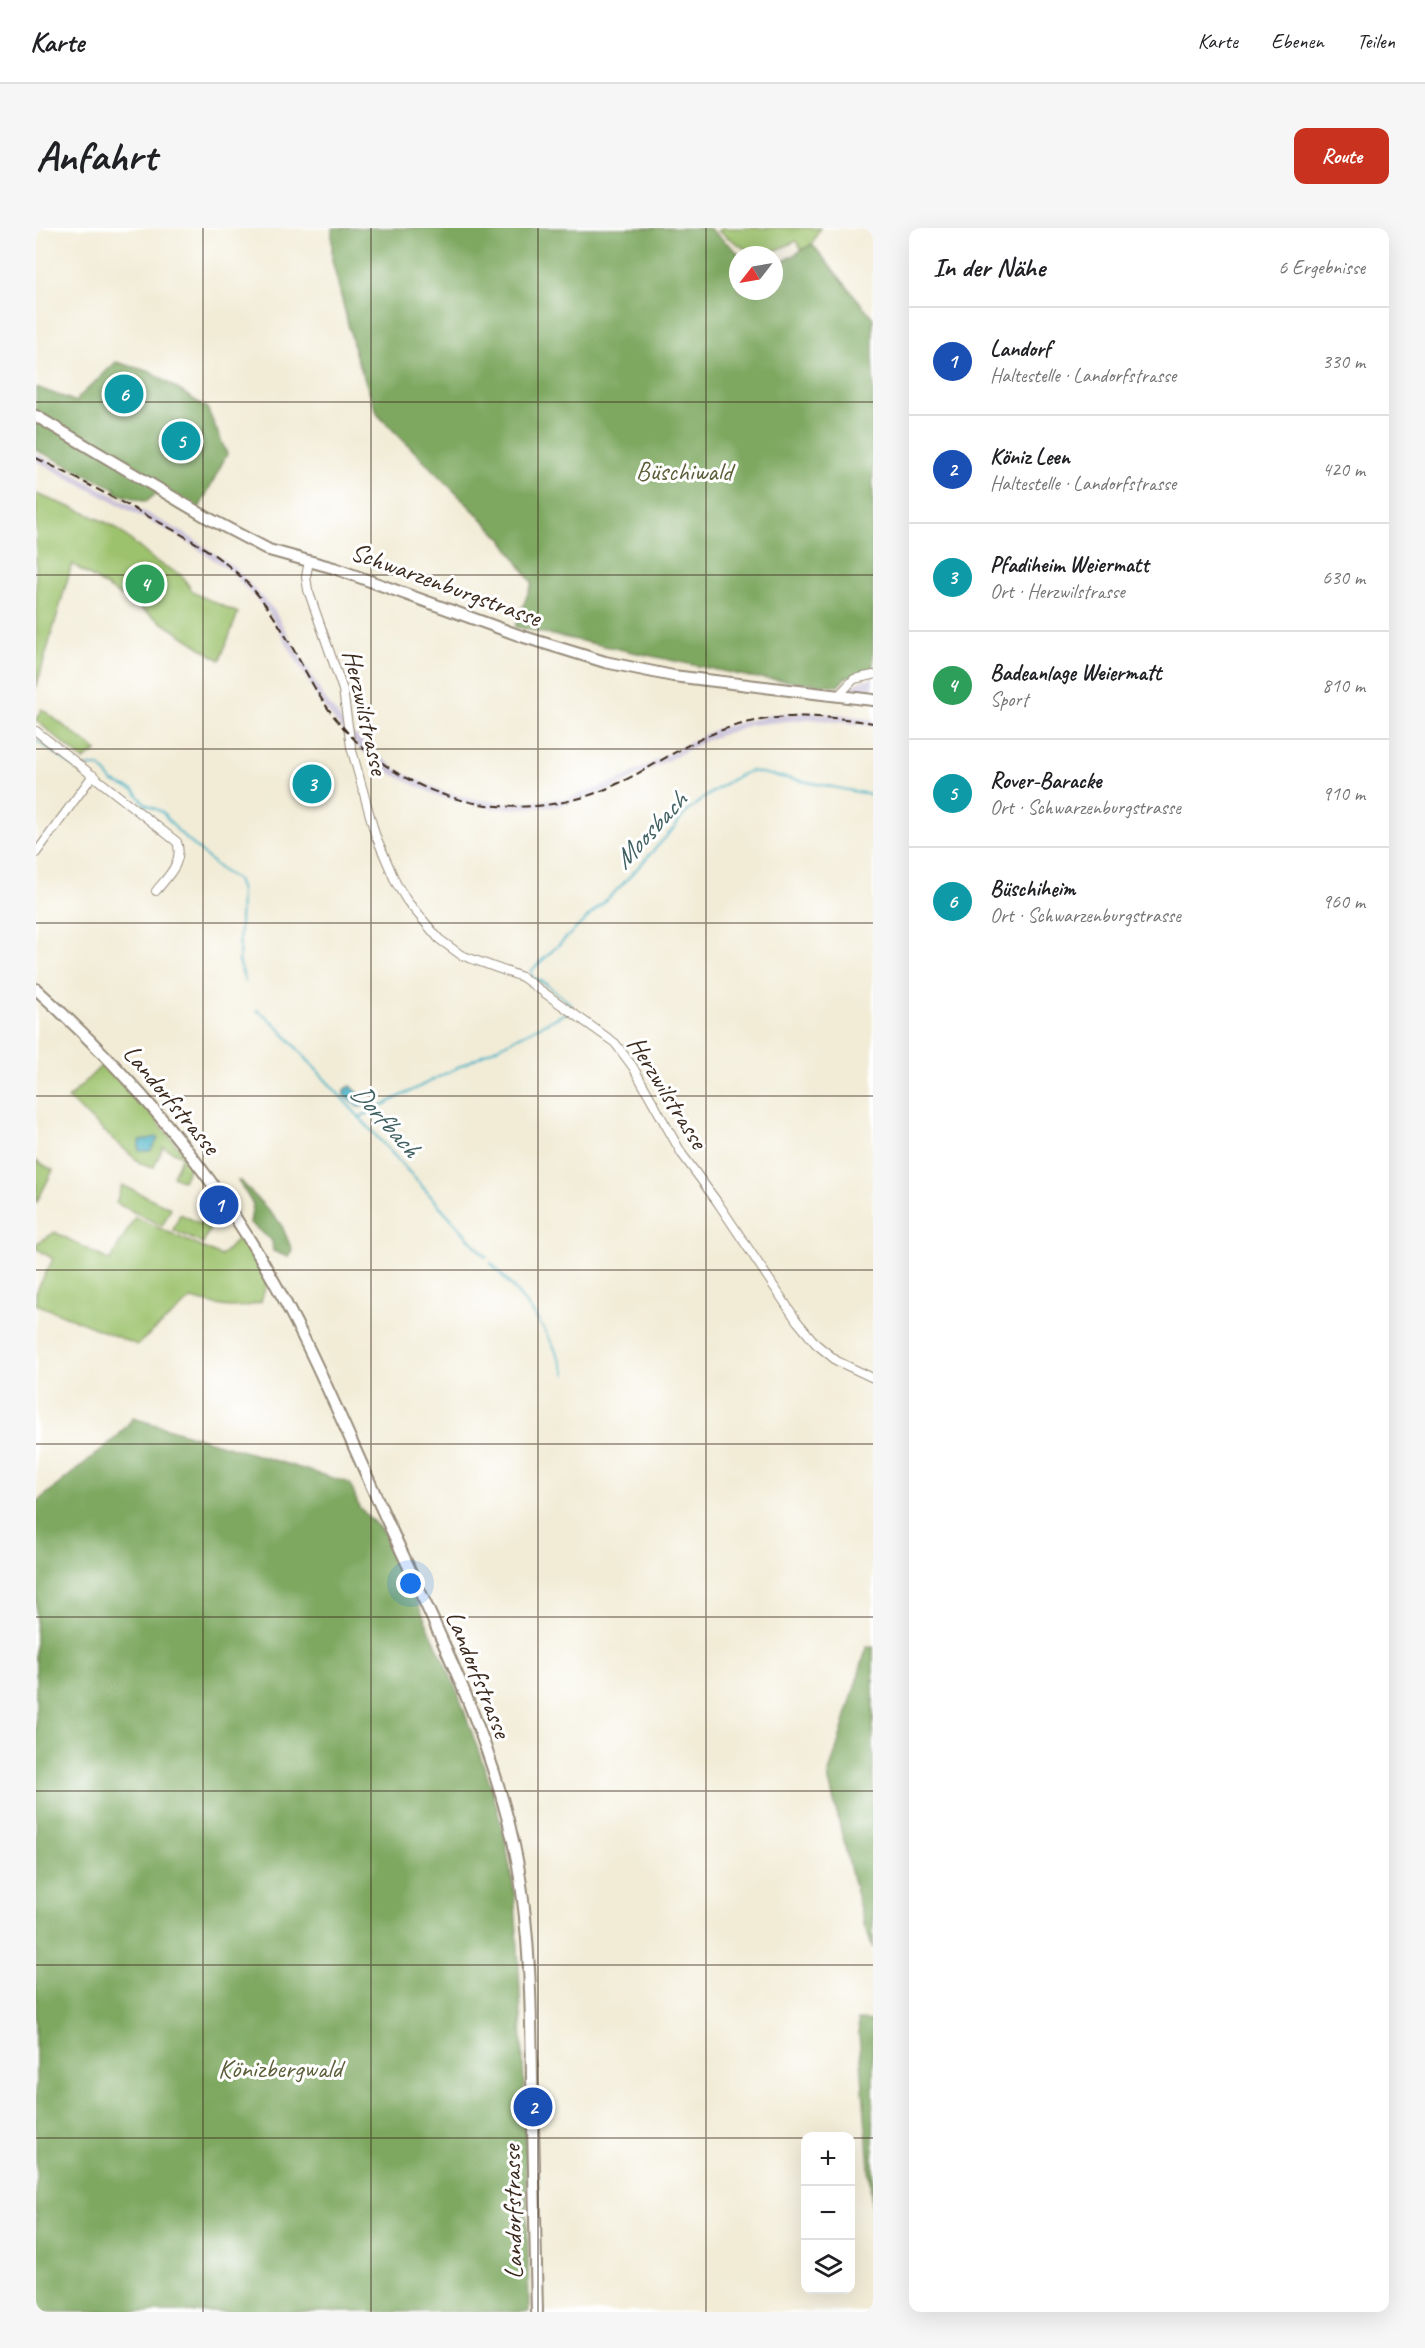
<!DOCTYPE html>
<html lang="de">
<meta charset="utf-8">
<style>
:root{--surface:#fff;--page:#f6f6f6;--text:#202124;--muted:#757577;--line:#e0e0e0;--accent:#c8321e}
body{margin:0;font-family:Caveat,sans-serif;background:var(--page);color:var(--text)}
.controls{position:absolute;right:18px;bottom:18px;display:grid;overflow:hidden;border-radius:12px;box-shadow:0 6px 24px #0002}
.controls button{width:54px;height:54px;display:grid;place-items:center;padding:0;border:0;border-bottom:2px solid var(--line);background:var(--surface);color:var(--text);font:30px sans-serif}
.compass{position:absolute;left:693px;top:18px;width:54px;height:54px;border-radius:50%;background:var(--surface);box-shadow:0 6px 24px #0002;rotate:239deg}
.you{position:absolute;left:375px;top:1356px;width:21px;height:21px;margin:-15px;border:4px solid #fff;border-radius:50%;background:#1a73e8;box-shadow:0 0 0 9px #1a73e833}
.badge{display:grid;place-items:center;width:39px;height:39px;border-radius:50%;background:var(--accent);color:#fff;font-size:20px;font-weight:700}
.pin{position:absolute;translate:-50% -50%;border:3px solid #fff;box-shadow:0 2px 6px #0006}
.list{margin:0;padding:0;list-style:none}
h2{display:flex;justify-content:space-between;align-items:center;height:78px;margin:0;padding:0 24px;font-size:26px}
h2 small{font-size:20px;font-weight:400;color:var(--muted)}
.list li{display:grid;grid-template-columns:39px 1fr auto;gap:18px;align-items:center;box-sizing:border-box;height:108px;padding:0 24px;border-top:2px solid var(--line)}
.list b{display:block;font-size:22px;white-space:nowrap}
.list p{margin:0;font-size:20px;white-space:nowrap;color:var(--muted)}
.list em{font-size:20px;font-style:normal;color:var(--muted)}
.icon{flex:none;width:33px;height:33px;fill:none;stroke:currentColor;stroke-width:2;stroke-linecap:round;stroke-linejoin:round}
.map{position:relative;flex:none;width:837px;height:2084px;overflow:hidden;border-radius:12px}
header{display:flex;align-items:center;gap:36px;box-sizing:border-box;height:84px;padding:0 30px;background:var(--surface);border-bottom:2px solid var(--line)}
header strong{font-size:28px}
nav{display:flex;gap:33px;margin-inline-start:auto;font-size:21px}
.intro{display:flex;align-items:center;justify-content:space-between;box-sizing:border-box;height:144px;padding:0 36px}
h1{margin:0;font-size:42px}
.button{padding:15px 27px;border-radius:12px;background:var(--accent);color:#fff;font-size:21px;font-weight:700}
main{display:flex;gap:36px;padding:0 36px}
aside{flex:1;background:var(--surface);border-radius:12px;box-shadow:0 6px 24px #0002}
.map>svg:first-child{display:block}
</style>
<header>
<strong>Karte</strong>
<nav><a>Karte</a><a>Ebenen</a><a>Teilen</a></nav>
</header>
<div class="intro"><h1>Anfahrt</h1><a class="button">Route</a></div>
<main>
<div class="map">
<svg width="837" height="2084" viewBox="0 0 837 2084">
<rect width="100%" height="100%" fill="#fff"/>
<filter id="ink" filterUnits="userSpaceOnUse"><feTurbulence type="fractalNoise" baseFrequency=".0167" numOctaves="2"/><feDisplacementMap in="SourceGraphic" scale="12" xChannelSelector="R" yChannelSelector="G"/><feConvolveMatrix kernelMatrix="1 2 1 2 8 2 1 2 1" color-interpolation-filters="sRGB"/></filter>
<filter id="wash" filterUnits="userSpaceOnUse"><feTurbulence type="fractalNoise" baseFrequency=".008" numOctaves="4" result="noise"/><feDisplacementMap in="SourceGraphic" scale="24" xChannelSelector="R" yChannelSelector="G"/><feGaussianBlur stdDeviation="1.35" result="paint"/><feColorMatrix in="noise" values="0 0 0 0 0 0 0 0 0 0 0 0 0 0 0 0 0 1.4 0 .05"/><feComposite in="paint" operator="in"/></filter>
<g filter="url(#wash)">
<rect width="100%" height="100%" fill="#f2ecd7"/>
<!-- industrial -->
<g fill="#c8bfd8">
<path d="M0,226L150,306L198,339L238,382L289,471L312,501L360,541L406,563L436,571L471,575L532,570L581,553L679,501L738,486L774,484L809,487L837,492V498L774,491L714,497L671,512L571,564L520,579L458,581L404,569L356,546L326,523L308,505L284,474L233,385L194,343L147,311L0,233Z"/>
<path d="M837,450V463L812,460L827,452Z"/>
</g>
<!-- green -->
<g fill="#9dc26d" stroke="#6c7646" stroke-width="1.5">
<path d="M685,0H784L776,16L766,23L760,13C717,35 720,27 682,3Z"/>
<path d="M0,266L50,285L79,299L119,333L145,347L158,365L202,385L184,432L36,336L0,460Z"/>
<path d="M6,481L61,523L47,532L0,492Z"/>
<path d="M68,835L104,871L155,935L147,953L137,948L146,928L127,919L118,939L104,935L32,871Z"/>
<path d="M0,933L17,942L0,976Z"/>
<path d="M86,957L135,980L126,998L80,975Z"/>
<path d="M144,986L174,1000L167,1016L137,1002Z"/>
<path d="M99,989L185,1028L204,1009L231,1054L225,1074C199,1084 181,1077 155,1071L101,1117L0,1076V1064L17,1031L0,1020V1016L19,1004L74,1033Z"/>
</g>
<!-- forest -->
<g fill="#7ea860" stroke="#5c693f" stroke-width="1.5">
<path d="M296,0H673L705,27H702V63H738V39L776,16L837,90V444L810,449L802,458L714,449L479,399L496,355L466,311L342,187L320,128L296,32Z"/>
<path d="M80,134L115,144L171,180L191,226L158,290L120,266L110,274L80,265L79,260C52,248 26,234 0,222V159L41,174L43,169Z"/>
<path d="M202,953H205L245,996L256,1022L252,1029L237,1023L236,1013L214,995L217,976Z"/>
<path d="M97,1190L314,1255L323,1279L351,1308L420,1460L456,1561L469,1611L478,1662L482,1718L489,1881L493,2084H0V1278L1,1274L82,1208Z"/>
<path d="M831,1418L837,1419V1720L828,1697L792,1549Z"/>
<path d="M822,1792L837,1793V1995Z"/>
</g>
<!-- water -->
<g fill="#47b1c5" stroke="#416e72" stroke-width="1.5">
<path d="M315,858L328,870L329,878L322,879L308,868V862Z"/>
<path d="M120,909L122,911L114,923H103V913Z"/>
</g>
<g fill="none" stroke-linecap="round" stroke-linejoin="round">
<!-- stream -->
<g stroke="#47b1c5" stroke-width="2">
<path d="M0,512L41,541"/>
<path d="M51,538H63L77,554L98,562L109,576L126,584L142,603L185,642L201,652L205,663L203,733L209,753"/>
<path d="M536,777L510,756L496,749L495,743L584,659L640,598C645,583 699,547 715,543L837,567"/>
<path d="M221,782L238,795L450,1029"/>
<path d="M343,879L532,784"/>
<path d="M324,889L338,882"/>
<path d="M455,1035C487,1070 513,1101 530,1146"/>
</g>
</g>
</g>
<g filter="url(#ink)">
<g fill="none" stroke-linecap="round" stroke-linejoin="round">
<!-- street casing -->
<g stroke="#968b7a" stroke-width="10">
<g id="street">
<path d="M273,333L270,349L272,362L307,462L315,519L339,606L360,655L371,673L403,711L425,727L486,749L579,815L597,839L646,926L682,975L761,1093L780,1116L801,1133L837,1150"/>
<path d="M803,467L818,451L837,447"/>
<path d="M0,503L141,614C148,634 132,648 120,663"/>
<path d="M0,625L57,547"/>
</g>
</g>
<!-- secondary casing -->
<g stroke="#968b7a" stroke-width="14">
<g id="secondary">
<path d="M0,188L172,290L233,322L298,340L485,408L569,434L637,448L837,472"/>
<path d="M0,761C82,835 155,917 213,1011C270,1102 310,1204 355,1301C405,1409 460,1519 482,1637C494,1707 495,1779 496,1849C498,1927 499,2006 501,2084"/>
</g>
</g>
<!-- street -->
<use href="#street" stroke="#fff" stroke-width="8"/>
<!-- secondary -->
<use href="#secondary" stroke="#fff" stroke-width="10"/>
<!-- rail -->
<path stroke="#3b2a1e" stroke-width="2" stroke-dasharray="9 4.5" stroke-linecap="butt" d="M0,230C34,246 68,265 102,283C137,302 173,319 203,347C238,379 256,421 280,462C318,527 386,572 462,578C503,581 545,574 583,555C619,538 651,514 689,501C738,484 787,487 837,495"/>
</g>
</g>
<!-- grid -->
<path fill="none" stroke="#3b2a1e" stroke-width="1.5" stroke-opacity="0.55" d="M167,0V2084M335,0V2084M502,0V2084M670,0V2084M0,174H837M0,347H837M0,521H837M0,695H837M0,868H837M0,1042H837M0,1216H837M0,1389H837M0,1563H837M0,1737H837M0,1910H770M814,1910H837"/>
<g text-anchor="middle" stroke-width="6" stroke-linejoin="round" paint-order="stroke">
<!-- park labels -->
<g font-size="26" fill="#5d5f3a" stroke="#fff">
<text x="648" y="252">Büschiwald</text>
<text x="244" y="1849">Könizbergwald</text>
</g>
<!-- street labels -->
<g font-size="26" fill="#3b2a1e" stroke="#fff">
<text transform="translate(410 356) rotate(20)" y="9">Schwarzenburgstrasse</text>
<text transform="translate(330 484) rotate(77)" y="9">Herzwilstrasse</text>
<text transform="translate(632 864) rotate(58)" y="9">Herzwilstrasse</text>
<text transform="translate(136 871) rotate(50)" y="9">Landorfstrasse</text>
<text transform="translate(443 1446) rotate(68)" y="9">Landorfstrasse</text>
<text transform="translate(476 1984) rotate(-91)" y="9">Landorfstrasse</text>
</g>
<!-- water labels -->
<g font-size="27" font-style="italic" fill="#406061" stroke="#fff">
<text transform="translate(614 602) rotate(-47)" y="9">Moosbach</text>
<text transform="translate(350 892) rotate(48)" y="9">Dorfbach</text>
</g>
</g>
</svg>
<div class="controls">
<button>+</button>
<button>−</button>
<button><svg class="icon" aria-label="layers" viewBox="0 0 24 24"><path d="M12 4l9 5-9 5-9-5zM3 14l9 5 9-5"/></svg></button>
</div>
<svg class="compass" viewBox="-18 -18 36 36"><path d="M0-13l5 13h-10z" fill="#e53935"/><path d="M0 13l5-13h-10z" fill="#757577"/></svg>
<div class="you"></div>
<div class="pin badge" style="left:183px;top:977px;background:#1a4fb4">1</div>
<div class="pin badge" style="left:497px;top:1879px;background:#1a4fb4">2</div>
<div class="pin badge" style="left:276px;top:556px;background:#0f9aa8">3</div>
<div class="pin badge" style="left:109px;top:356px;background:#2e9e5b">4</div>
<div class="pin badge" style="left:145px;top:213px;background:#0f9aa8">5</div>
<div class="pin badge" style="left:88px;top:166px;background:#0f9aa8">6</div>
</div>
<aside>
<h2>In der Nähe<small>6 Ergebnisse</small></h2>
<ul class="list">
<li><span class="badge" style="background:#1a4fb4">1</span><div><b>Landorf</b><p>Haltestelle · Landorfstrasse</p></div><em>330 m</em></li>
<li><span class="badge" style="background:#1a4fb4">2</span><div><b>Köniz Leen</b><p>Haltestelle · Landorfstrasse</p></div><em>420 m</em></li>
<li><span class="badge" style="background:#0f9aa8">3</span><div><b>Pfadiheim Weiermatt</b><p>Ort · Herzwilstrasse</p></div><em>630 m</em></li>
<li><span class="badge" style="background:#2e9e5b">4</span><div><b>Badeanlage Weiermatt</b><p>Sport</p></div><em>810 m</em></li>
<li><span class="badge" style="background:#0f9aa8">5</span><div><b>Rover-Baracke</b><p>Ort · Schwarzenburgstrasse</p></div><em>910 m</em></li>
<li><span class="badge" style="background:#0f9aa8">6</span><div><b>Büschiheim</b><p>Ort · Schwarzenburgstrasse</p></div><em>960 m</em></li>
</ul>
</aside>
</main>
